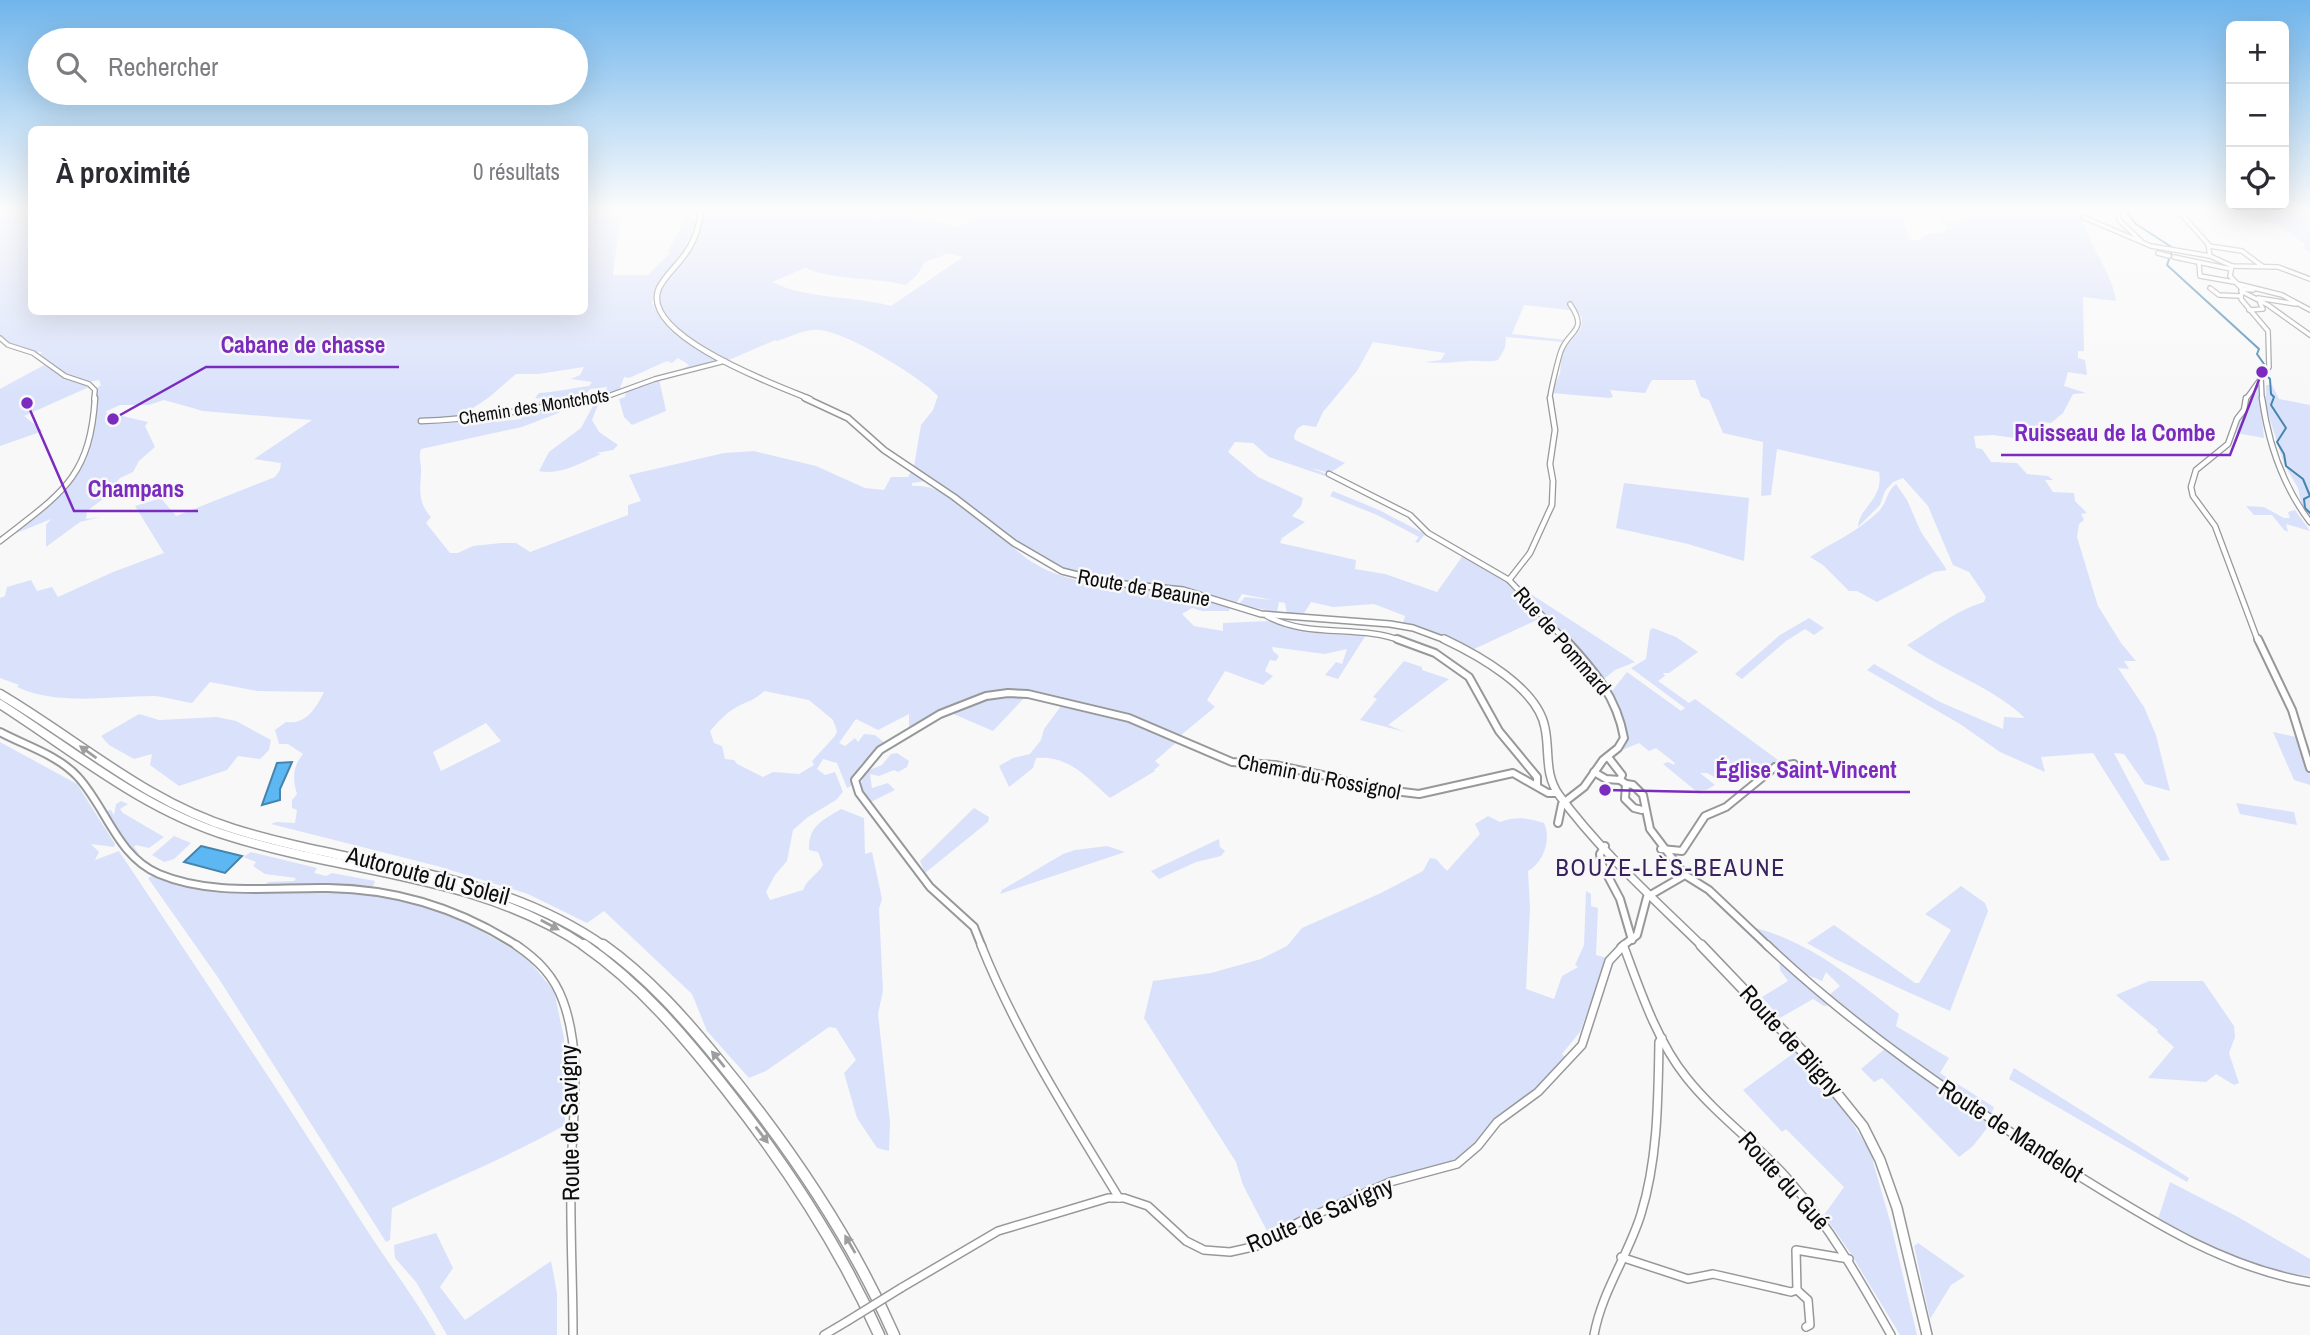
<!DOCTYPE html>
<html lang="fr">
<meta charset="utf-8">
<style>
:root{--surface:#fff;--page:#f7f7f7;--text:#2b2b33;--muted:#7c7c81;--line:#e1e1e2}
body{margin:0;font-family:"Archivo Narrow",sans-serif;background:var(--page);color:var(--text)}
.controls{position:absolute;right:21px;top:21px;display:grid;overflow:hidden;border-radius:10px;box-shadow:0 7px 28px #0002}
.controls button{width:63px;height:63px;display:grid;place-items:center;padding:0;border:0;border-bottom:2px solid var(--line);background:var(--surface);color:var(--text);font:35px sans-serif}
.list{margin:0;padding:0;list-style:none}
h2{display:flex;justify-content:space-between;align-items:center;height:91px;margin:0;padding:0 28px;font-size:30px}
h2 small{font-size:23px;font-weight:400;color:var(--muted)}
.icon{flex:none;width:38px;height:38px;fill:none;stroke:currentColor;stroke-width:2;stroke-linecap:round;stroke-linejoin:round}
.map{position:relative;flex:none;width:2310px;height:1335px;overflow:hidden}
.search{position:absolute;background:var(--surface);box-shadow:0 7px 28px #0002;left:28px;top:28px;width:560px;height:77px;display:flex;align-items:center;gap:18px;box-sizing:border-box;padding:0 24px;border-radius:38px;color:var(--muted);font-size:26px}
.panel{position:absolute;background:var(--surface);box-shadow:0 7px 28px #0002;left:28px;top:126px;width:560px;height:189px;border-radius:10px}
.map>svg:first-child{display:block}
</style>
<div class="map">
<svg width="2310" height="1335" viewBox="0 0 2310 1335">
<rect width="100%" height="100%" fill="#f8f8f9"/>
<!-- green -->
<g fill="#dae2fb" fill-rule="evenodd">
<path d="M11,208H31L32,312H584L585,208H611V213L621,211L613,275H648L670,253L668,252L687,215L690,216L688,221L698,218L680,258L655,288L652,303C666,333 690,345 719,359V362L681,370L689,365L678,358L672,363L667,361L629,378L624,377L619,391L605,395L607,387L590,389L582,398L536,405L542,399L535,398L539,393C557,392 572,388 589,386L592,382L571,379L580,375L584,367L538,374H516L488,398L455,420L495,415L496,422L521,419V412L579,401L556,414L522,427L421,449C418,458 422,464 421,473C420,490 418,503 431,517L426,523L450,553H458L473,546L501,543H516L530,552L628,515V505L641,501L629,475L724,453L754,451L816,466L865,488L884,490L891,477H908L911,471L926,481L912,483V486C954,482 998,540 1032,562C1072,587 1113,584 1157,589C1182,592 1206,600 1230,608L1229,611H1202L1192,608L1182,614L1194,626L1223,631V623L1271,621L1284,627L1322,634L1366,635L1338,679L1325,675L1336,662L1342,664L1347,649L1325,654L1272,647L1273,651L1279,656L1276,661L1270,660L1265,671L1273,676L1263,685L1225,671L1207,700L1215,707L1180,736C1142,723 1026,686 992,693C961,699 935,715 909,731V714L878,730L856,719L839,743L845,746L855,738L858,742L864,734L875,735L885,743L861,764L851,786L847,788L837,763L823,759L817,769L825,775L835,772L843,792L836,800L808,817L793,830L787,861L775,875L766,892L770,900L803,890C807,879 817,875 823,865L818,852L809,850C808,826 823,820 841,809L864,818L865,854L872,852L882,899L879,909L883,991L878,1014L890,1122L889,1151L877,1148L857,1118L844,1073L856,1060L836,1028L829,1027L766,1071L749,1078L707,1031L692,994L604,911L587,923L528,894L437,866L271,824L276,822L295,823L297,810L292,808V800L297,794C292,779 293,766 303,754L288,744H279L275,730L286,722C306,725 316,708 324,692L257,691L210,682L192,703C180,701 166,697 154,696C109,696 58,706 17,687L19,685L0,678V598L5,596L7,587L31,580L37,591L52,587L58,597L113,572L164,553L135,506L161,498L176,516L275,477L280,470L281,463L254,459L312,420L203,411L164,400L149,405H120L105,412L148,422L145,426L155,447L139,461L133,472L120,478L103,499L87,511L86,519L100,517L80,522L46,547V525L51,519L12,535C21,524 34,516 45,507C91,465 93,448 97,388L101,385L99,380C76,386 56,368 38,355L42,353L40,351L36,354L0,342V214ZM764,691L809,700L833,720L837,731L835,736L812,761L814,765L799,774L773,772L763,777L737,764L734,760L725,759L722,746L714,743L710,731C718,722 725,714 735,708C745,702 756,700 764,691ZM486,723L501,741L441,771L433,752Z"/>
<path d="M703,208H882L873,218L897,212L958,227L991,208H1900L1892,215L1906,217L1904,223L1909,239L1917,241L1929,234L1942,233L1948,228L1933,212L1909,209L1905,213L1904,208H1942L1939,210L1952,212L1942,217L1946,223L1952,224L1975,213L1976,208H1984L1985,213L1986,208H2073L2087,216L2083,220C2091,250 2112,272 2116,301L2083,297L2084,351H2078V358L2085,360L2087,375L2068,372L2064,386L2086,393L2073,394L2063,413L2051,423L2040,422L2038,430L2029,440L1993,435L1974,436L1976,448L1982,449L1991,462L2017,463L2027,474L2048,476L2053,480H2045L2053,492L2074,493L2075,501L2087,513L2081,514L2084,520L2079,524L2077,537L2098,606L2121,643L2136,661H2124L2129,669L2118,668L2144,707L2156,735L2170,791L2145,784L2124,754L2114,753L2170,860L2161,861L2093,753L2041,757L2045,772L2000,752L1960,724L1867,670L1874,664L1940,702L2003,729L2004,717L2025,718C1992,686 1944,672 1907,645C1932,630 1956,610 1984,602L1986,597L1969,572L1953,565L1928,506L1903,478L1893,482L1885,491L1880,505L1858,527C1859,507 1884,499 1879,472L1777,449L1771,495L1761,496L1763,442L1723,433L1709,400L1701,397L1695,380H1652L1645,393L1610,390L1613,397L1609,398L1552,393L1560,373L1562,351L1581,328L1582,318L1577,311L1524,305L1512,334L1566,340L1563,342L1506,337L1505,348L1498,360C1488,363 1478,360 1468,361C1453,362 1442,364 1426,362L1441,360L1445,353L1373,342L1357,371L1323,412L1316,427L1303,425L1297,429L1294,436L1295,440L1345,463L1330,473L1310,468L1327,474L1325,476L1269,457L1253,443L1235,442L1228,452L1258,477L1303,498L1301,506L1292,516L1305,522L1282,538L1280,543L1356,560L1355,569L1385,574L1437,592L1464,554L1508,582L1541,618L1472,650L1403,623L1405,616L1374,604L1333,607L1311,602L1303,615L1287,614L1285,603L1279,602L1277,612L1238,605L1245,597L1272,600L1242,594L1235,605L1177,586L1096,578L1053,565L1024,547L914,466L921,425L933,410L938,396C921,377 846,332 820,330C807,328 790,337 777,341L775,340L729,360C703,346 640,321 664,282C679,257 698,240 705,211ZM949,253L963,257L891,306C852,295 808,300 772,282L805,268C837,281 873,277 906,285L917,275L925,262Z"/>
<path d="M2252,208H2310V253L2303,247L2307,246L2279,225L2257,220H2253L2256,222L2244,216L2272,213Z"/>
<path d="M44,365L89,387L24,416L43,431L0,446V389Z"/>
<path d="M659,379L666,411L632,425L624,417L619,399L625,397L626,392Z"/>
<path d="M2266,385H2272L2279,399L2310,405V517L2302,507L2298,488L2284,464L2266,407Z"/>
<path d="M2255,386L2259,388L2264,438L2236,433L2241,418L2249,410V400Z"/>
<path d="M601,397L592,420L599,432L618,445L613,450L596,453L601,454C583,462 559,476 539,471L549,452L581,428L594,404L587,402L589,399Z"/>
<path d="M1624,483L1749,498L1744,561L1688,544L1616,528Z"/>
<path d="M1896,484L1907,500L1921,532L1947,570L1934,572L1877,602L1857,591H1849L1823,565L1810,557C1833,542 1859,531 1879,511C1887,503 1886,492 1896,484Z"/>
<path d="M1333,491L1379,510L1425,534L1418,543L1415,542L1419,537L1377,515L1330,496Z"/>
<path d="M2246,506L2264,507L2284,518H2290L2288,512L2295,510L2310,531L2286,524L2288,532L2284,530L2272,515H2254Z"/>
<path d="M1517,585L1635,662L1615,670L1603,680Z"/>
<path d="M1809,618L1824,628L1814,635L1805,629L1786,641L1742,679L1735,674L1780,635Z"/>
<path d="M1653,628L1676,637L1698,652L1669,673H1663L1665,676L1658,681L1689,703L1695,699L1778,760L1764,771L1753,764L1721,781L1707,773H1700L1715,785L1706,790L1696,791L1663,764L1668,762L1674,765L1675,763L1656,748L1649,751L1639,743L1620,751C1630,730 1623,710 1612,691L1627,672L1681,711L1685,708L1631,668L1646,659L1650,630Z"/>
<path d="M1404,661L1422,667V670L1449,679L1388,725L1405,732L1360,720L1377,699L1373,697Z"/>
<path d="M996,696L1024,698L993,731L949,712L983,698Z"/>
<path d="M1061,706C1081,710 1102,713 1121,719C1139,724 1161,740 1178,741L1155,761L1160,765L1154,770L1155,771L1110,798C1086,777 1069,755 1036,758L1033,768L1009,787L999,766L1013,758L1030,754L1041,740L1044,729Z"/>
<path d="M139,714L159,720L217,717L236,721L271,740L269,750L260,759L238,756L227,770L179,786L150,765L152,754L134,759L109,745L101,736Z"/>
<path d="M2273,732L2296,737L2310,775V785L2294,780Z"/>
<path d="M0,742L77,784L115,844L114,847L91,844L99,852L95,860L119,851C201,975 284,1098 363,1224C387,1262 414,1296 436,1335H0Z"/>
<path d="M897,753L909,761L907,767L898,772L894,770L879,776L870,774L872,788L888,783L895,790L869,803L860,789L864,772L882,765L891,754Z"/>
<path d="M121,801L128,804L120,809L123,813L164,837L149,848L136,845L134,847L139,854L134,855L106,811L111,810L114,815L116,804Z"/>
<path d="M2236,803L2294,812L2297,825L2240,814Z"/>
<path d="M974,808L989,817L988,822L925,873L920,861Z"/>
<path d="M1488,816L1500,822C1517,816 1527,818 1544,823C1552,839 1543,863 1528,871L1530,908L1526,989L1554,999L1562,976L1578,967L1575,965L1584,945L1586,891L1591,894V906L1598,908L1596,955L1607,958L1580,1032L1562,1054L1566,1058L1530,1095L1500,1114L1462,1157L1295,1219L1269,1235L1243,1185L1236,1162L1144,1018L1153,981L1211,973L1261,959L1287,946L1302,928L1381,893L1423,871L1430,858L1436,859L1447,871L1480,834L1475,824Z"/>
<path d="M174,836L191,843L174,859L164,862L152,855Z"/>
<path d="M1219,839L1220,847L1225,851L1221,856L1196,862L1159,879L1151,871Z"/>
<path d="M1107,846L1125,852L1000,894L1002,890L1063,854L1075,850Z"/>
<path d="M251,852L317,868L314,873L326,876L332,873L375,881L373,886L265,885L268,882L294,881L296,878L265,874L253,866L256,862L243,857Z"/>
<path d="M152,876L220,891L355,892L382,894L425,905L467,923L526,957L554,991L564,1038L565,1125C509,1157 450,1180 392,1208L390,1240L386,1242L219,979L148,878Z"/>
<path d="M1961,886L1985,903L1988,911L1950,1011L1837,960L1807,943L1834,925L1915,983H1919L1951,930L1925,914Z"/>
<path d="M1752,927C1809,941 1854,979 1899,1014L1896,1026L1949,1058L1940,1073L1994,1107L1991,1115L1943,1085L1828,996L1840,986L1826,972L1822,981L1805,974Z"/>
<path d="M1779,959L1830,1005L1824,1006L1813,999L1780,1018L1762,997L1788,981L1780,970Z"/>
<path d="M2149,981H2203L2234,1026L2235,1037L2229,1053L2239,1083L2234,1085L2216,1074L2206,1082L2148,1078L2174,1047L2157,1032L2158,1030L2116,995Z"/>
<path d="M1887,1047L1942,1090L1991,1123L1973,1146L1959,1157L1882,1078L1874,1082L1861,1069Z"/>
<path d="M1795,1052L1835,1096L1870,1151L1890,1221L1917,1335H1900L1851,1254L1824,1215L1844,1187L1786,1129L1782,1132L1743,1090Z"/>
<path d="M2014,1068L2189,1178L2187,1182L2009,1079Z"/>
<path d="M2170,1182L2238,1217L2310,1259V1276C2255,1271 2207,1243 2158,1219Z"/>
<path d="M436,1233L453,1268L440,1287L465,1320L551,1261L557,1293V1335H447L416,1282L395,1258L394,1245Z"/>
<path d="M1918,1243L1965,1276L1951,1285L1930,1319L1914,1246Z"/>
</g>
<!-- water -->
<g fill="#5db7f2" stroke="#4584ad" stroke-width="2">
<path d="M292,762L280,789V800L262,805L277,763Z"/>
<path d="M201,846L242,856L225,873L184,862Z"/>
</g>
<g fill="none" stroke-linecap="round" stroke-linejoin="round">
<!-- stream -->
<path stroke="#4584ad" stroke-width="2" d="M2129,208L2128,214L2136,224L2173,248L2167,265L2259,349L2257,354L2264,364L2261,370L2270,379L2271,394L2274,397L2271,405L2286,428L2277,442L2284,454L2286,466L2303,479L2310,496L2304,499L2305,508L2310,513"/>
<!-- minor-far3 casing -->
<g stroke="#979899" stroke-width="6">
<g id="minor-far3">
<path d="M2116,208L2120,221L2141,241"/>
<path d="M2176,208L2208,244L2210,256"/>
<path d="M2083,217L2151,246L2210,256L2232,266L2278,267L2310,279"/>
<path d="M2209,246L2242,251L2262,266"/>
<path d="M2158,253L2169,256"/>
<path d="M2174,257L2231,269"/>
<path d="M2199,264L2200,276L2234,282"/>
<path d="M2232,266L2230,276L2242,289L2241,299L2268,331L2269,367L2246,399"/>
<path d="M2238,284L2282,295L2310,310"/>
<path d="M2210,288L2219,295L2240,296"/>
<path d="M2242,289L2253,290"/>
<path d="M2241,291L2268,305L2310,335"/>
<path d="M2258,298L2296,304"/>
<path d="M2249,310L2263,309L2260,303"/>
<path d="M0,338L8,345L33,353L65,376L89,384L95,390L94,399"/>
<path d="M2261,377L2262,399"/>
<path d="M587,399L611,395L655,379L725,361"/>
<path d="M1550,399C1549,396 1559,356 1561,351C1569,329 1589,332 1570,304"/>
</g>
</g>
<!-- minor-far2 casing -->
<g stroke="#979899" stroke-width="7">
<g id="minor-far2">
<path d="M2246,398L2244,410L2237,419L2228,444L2196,470L2191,487L2193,496L2215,526L2258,641"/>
<path d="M2262,398C2268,442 2283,486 2310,522"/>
<path d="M421,421C480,419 538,408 597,398"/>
<path d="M1329,474L1410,515L1428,533L1509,580L1566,641"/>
<path d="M0,541C60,494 90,479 95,398"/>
<path d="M1509,580L1530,553L1552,505L1553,481L1550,464L1555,430L1550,398"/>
<path d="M1267,616C1309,639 1359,624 1402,641"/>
</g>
</g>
<!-- minor-far1 casing -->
<g stroke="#979899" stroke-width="10">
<g id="minor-far1">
<path d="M1397,639L1435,653L1469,677L1499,731L1537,777V785"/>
<path d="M2258,639L2292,710L2310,768"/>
<path d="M0,732C26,746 58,755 78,777C107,809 117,856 159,874C211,896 273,887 328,888C398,889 461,909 519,947"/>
<path d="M1608,757L1622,775L1620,780L1626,784L1625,799L1634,808L1642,810"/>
<path d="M1594,772L1606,779L1620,780"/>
<path d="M1626,784L1633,785L1643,795L1650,829L1685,875"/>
<path d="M1558,823L1562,804L1584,787L1603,760L1618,748L1624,738C1617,697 1593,669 1565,639"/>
<path d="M1605,846L1600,854L1602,865L1620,899L1632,940"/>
<path d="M1661,849L1682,851L1705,816L1726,807L1775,767L1794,764"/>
<path d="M982,947L974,927L930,887L859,793L855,780L880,750L940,714L986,696L1008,693L1028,694L1129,718L1232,762L1275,765L1336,778L1361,787L1419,794L1513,773L1548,793H1557"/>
<path d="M1621,947L1637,935L1647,897L1685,875L1709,890L1769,947"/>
</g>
</g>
<!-- minor casing -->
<g stroke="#979899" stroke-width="10">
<g id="minor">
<path d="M516,945C538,960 554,976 563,1001C583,1055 572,1119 571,1175C570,1229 573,1282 573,1335"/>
<path d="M981,945C1017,1035 1069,1116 1119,1198"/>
<path d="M1767,945C1858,1031 1961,1101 2066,1168C2142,1215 2220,1267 2310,1282"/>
<path d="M1624,947C1640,990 1657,1041 1686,1077C1716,1115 1756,1143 1788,1179C1830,1227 1860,1280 1891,1335"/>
<path d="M1621,1257L1688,1279L1713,1274L1791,1292L1797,1290L1796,1250L1849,1259"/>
<path d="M901,1288L998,1231L1108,1198H1124L1148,1206L1186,1241L1204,1250L1230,1252L1257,1246L1299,1222L1390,1182L1457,1164L1478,1146L1497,1122L1538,1092L1582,1045L1609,961L1624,945"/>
<path d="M1797,1290L1808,1300L1810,1325L1806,1327"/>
<path d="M824,1335L846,1322"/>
<path d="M1594,1335C1602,1291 1628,1256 1641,1214C1658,1159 1658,1099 1659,1042L1662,1038"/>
</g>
</g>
<!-- major-far3 casing -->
<g stroke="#979899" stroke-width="7">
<path id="major-far3" d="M701,208C700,228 692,247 679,262C672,270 664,278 659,288C638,335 778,386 810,399"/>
</g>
<!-- major-far2 casing -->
<g stroke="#979899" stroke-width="8">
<path id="major-far2" d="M805,398L848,418L884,450L954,497L1014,543L1062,571L1105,582L1183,590L1261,614L1390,624L1413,628L1448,641"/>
</g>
<!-- major-far1 casing -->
<g stroke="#979899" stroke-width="10">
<path id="major-far1" d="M1444,639C1478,655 1538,688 1545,728C1550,752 1544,774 1559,795C1600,851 1654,899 1703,947"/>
</g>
<!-- major casing -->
<g stroke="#979899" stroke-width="12">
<path id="major" d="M1701,945L1806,1055L1863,1126L1880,1160L1897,1208L1927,1335"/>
</g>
<!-- highway-far1 casing -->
<g stroke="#979899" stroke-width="11">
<g id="highway-far1">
<path d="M0,694C78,740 146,802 234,829C359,868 495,869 605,947"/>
<path d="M0,704C75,752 142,809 229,836C349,874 479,874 586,947"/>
</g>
</g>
<!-- highway casing -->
<g stroke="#979899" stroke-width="13">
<g id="highway">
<path d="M584,945C640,984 683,1035 725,1088C786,1165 839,1245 879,1335"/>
<path d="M603,945C648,977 685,1019 720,1062C789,1146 850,1235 894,1335"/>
</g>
</g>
<!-- minor-far3 -->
<use href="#minor-far3" stroke="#fff" stroke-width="3.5"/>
<!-- minor-far2 -->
<use href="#minor-far2" stroke="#fff" stroke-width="4.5"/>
<!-- minor-far1 -->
<use href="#minor-far1" stroke="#fff" stroke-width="6"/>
<!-- minor -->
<use href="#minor" stroke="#fff" stroke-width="7"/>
<!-- major-far3 -->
<use href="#major-far3" stroke="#fff" stroke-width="4.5"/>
<!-- major-far2 -->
<use href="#major-far2" stroke="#fff" stroke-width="5"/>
<!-- major-far1 -->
<use href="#major-far1" stroke="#fff" stroke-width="7"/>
<!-- major -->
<use href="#major" stroke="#fff" stroke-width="9"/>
<!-- highway-far1 -->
<use href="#highway-far1" stroke="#fff" stroke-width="8"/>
<!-- highway -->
<use href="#highway" stroke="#fff" stroke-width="10"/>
<!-- minor-bridge casing -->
<g stroke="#979899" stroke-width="10" stroke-linecap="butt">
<path id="minor-bridge" d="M846,1322L901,1288"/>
</g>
<!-- minor-bridge -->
<use href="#minor-bridge" stroke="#fff" stroke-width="7"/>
</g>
<!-- one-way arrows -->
<defs><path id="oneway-solid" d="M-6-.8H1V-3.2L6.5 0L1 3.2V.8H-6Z" transform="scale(1.75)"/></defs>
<g fill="#9e9e9e">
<use href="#oneway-solid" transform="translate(88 752) rotate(-144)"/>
<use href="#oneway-solid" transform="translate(550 925) rotate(28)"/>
<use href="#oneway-solid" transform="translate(718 1059) rotate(-129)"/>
<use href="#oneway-solid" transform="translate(762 1135) rotate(53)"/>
<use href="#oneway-solid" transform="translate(850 1244) rotate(-120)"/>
</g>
<!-- sky -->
<linearGradient id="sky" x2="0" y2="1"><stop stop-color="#70b5ec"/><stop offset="0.53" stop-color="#fcfcfc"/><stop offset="1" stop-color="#fcfcfc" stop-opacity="0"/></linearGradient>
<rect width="2310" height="395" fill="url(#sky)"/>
<g text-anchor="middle" stroke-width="5" stroke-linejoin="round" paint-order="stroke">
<!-- far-street labels -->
<g font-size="18" fill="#0c0c0d" stroke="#f8f8f9">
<text transform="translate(534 407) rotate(-9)" y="6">Chemin des Montchots</text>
</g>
<!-- street labels -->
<g font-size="21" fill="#0c0c0d" stroke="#f8f8f9">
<text transform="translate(1144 588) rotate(10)" y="7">Route de Beaune</text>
<text transform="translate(1562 641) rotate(49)" y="7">Rue de Pommard</text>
<text transform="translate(1319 777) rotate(11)" y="7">Chemin du Rossignol</text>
</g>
<!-- quarter labels -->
<g font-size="24" letter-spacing="2" fill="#38235e" stroke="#f8f8f9">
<text x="1671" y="876">BOUZE-LÈS-BEAUNE</text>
</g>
<!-- near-street labels -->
<g font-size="24" fill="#0c0c0d" stroke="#f8f8f9">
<text transform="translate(428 876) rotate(15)" y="8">Autoroute du Soleil</text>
<text transform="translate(1791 1041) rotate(48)" y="8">Route de Bligny</text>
<text transform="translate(570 1123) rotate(-91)" y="8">Route de Savigny</text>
<text transform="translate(2011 1131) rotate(33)" y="8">Route de Mandelot</text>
<text transform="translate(1784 1181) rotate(48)" y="8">Route du Gué</text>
<text transform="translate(1320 1215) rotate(-23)" y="8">Route de Savigny</text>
</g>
</g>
<!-- callouts -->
<path fill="none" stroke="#7b2cbf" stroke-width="2.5" d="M113 419L206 367H399M2262 372L2230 455H2001M27 403L74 511H198M1605 790L1701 792H1910"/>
<g fill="#7b2cbf" stroke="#f8f8f9" stroke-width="2.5">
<circle cx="113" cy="419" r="7"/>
<circle cx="2262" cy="372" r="7"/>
<circle cx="27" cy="403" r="7"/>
<circle cx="1605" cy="790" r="7"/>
</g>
<g font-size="23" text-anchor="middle" font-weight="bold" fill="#7b2cbf" stroke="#f8f8f9" stroke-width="5" stroke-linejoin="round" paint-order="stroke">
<text x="303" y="353">Cabane de chasse</text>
<text x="2115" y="441">Ruisseau de la Combe</text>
<text x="136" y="497">Champans</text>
<text x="1806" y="778">Église Saint-Vincent</text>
</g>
</svg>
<div class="controls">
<button>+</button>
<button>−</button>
<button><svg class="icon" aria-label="locate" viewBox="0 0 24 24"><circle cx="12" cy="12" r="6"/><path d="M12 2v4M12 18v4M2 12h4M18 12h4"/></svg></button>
</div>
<div class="search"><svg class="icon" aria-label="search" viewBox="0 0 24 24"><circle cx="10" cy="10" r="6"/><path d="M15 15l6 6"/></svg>Rechercher</div>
<section class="panel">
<h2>À proximité<small>0 résultats</small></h2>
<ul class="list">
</ul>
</section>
</div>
